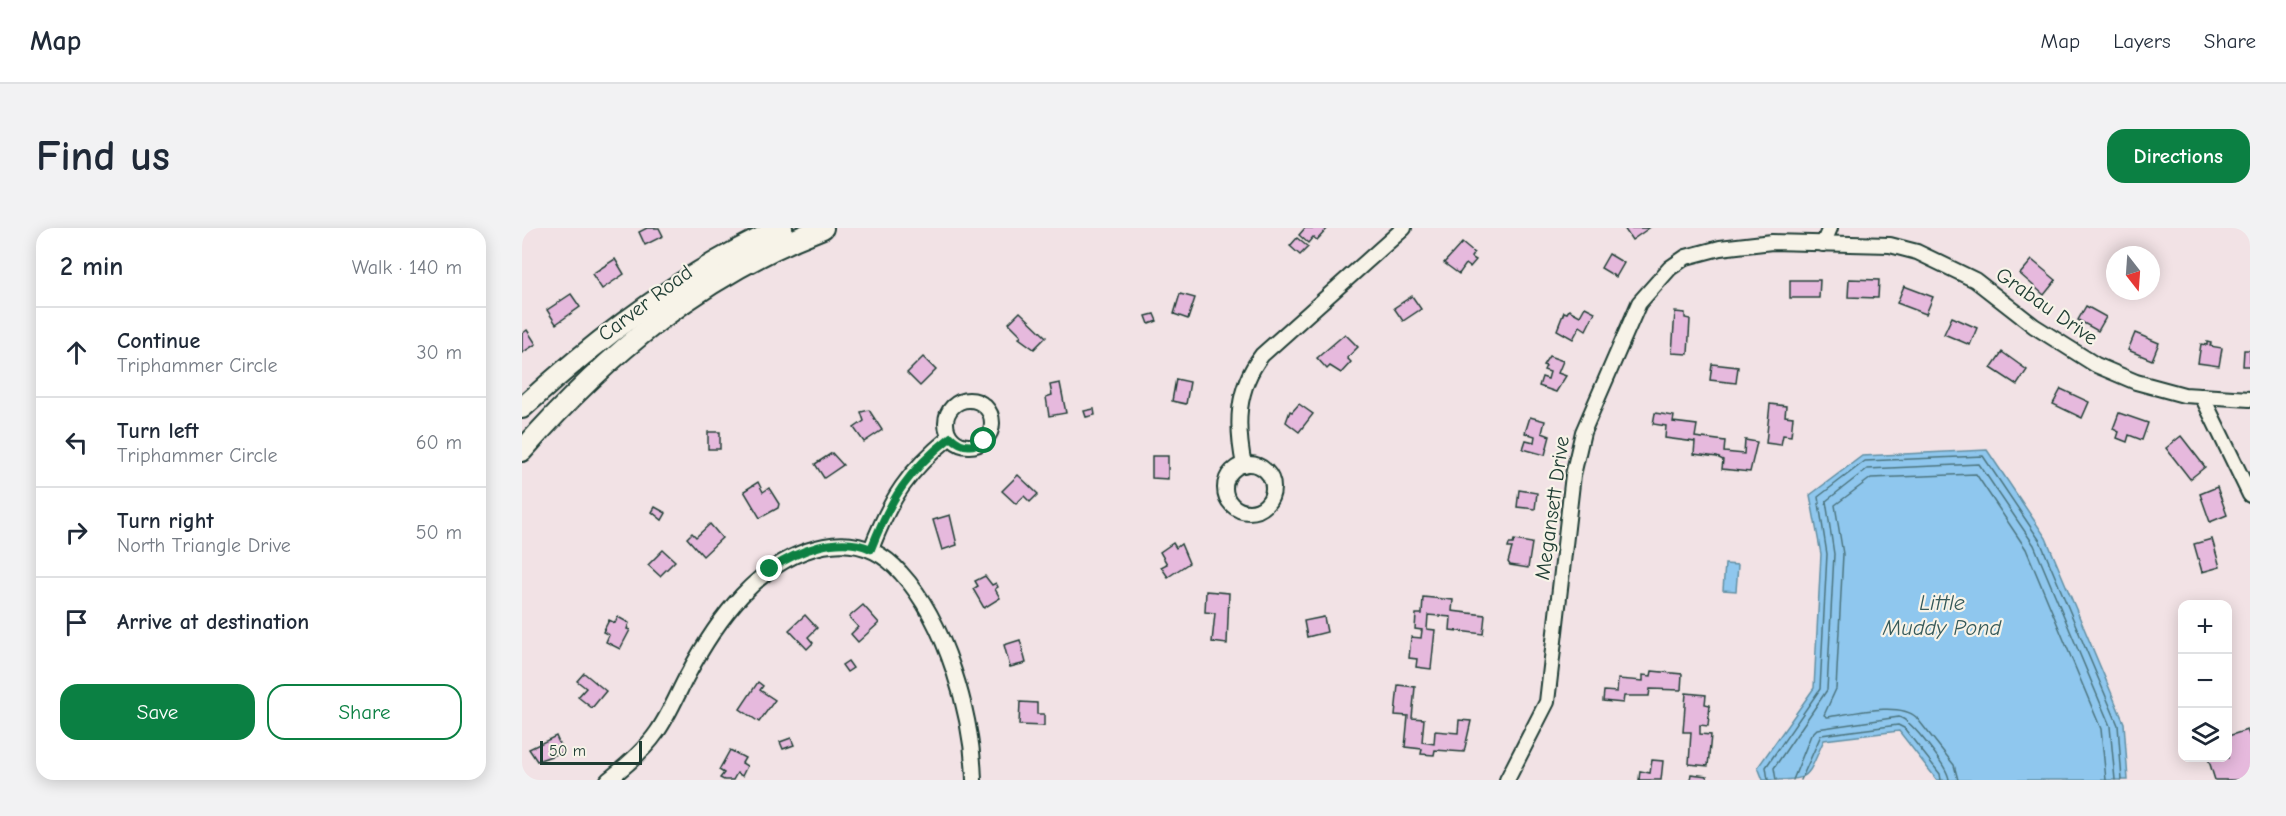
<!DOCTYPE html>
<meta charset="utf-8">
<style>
:root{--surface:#fff;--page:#f2f2f3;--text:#1f2937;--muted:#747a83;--line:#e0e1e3;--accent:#0b8043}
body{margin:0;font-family:"Comic Neue",sans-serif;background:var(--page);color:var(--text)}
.controls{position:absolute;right:18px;bottom:18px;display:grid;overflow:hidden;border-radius:12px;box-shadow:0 3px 15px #0003}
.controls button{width:54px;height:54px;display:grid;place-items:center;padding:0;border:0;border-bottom:2px solid var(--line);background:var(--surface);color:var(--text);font:30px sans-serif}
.compass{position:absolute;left:1584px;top:18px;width:54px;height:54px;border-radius:50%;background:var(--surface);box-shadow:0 3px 15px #0003;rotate:163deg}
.scale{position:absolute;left:18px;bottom:15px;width:102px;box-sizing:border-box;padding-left:6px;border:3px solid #1f3d34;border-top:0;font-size:16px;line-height:21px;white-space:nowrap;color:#1f3d34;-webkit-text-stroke:4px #f7f3e8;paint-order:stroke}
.stop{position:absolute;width:18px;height:18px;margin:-14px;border:4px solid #0b8043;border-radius:50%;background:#fff}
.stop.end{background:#0b8043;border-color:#fff;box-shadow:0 2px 6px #0008}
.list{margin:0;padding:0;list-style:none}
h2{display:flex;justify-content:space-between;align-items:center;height:78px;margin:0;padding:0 24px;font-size:26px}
h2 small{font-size:20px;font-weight:400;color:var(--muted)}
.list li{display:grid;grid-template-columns:39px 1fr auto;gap:18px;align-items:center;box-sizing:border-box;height:90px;padding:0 24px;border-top:2px solid var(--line)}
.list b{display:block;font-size:22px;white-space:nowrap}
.list p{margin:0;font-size:20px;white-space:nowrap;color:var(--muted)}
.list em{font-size:20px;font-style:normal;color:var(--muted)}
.actions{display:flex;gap:12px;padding:18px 24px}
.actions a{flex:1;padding:14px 0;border:2px solid var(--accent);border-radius:18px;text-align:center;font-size:21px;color:var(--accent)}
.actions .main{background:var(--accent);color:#fff}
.icon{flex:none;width:33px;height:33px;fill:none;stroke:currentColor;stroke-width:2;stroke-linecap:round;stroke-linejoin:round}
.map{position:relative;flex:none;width:1728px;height:552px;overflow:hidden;border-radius:18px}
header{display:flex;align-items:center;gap:36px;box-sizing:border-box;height:84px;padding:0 30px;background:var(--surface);border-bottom:2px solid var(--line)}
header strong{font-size:28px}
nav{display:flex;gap:33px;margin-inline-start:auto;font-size:21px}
.intro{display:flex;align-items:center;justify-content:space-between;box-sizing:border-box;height:144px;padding:0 36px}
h1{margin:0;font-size:42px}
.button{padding:15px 27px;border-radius:18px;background:var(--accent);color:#fff;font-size:21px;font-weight:700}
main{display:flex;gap:36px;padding:0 36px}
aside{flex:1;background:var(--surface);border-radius:18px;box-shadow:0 3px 15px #0003}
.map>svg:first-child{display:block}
</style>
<header>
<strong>Map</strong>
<nav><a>Map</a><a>Layers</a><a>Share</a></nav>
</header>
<div class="intro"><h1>Find us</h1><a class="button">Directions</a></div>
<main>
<aside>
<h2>2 min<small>Walk · 140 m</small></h2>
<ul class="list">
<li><svg class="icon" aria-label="ahead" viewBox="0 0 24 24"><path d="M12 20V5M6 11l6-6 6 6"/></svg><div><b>Continue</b><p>Triphammer Circle</p></div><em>30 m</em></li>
<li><svg class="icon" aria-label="left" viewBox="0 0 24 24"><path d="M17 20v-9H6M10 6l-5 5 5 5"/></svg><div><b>Turn left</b><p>Triphammer Circle</p></div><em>60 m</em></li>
<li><svg class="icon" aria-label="right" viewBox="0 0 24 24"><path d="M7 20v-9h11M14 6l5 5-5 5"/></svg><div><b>Turn right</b><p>North Triangle Drive</p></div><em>50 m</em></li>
<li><svg class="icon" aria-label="arrive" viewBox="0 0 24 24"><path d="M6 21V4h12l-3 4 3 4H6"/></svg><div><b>Arrive at destination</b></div></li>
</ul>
<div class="actions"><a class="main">Save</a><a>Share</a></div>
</aside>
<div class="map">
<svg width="1728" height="552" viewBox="0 0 1728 552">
<rect width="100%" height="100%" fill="#f2e2e5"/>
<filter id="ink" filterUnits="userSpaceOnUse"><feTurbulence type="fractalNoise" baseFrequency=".0167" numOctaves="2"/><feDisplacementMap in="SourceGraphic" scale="12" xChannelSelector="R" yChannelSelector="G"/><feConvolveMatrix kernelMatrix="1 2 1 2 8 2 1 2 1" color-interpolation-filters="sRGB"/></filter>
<g filter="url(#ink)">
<!-- water -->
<g fill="#8fc7ee" stroke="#6290a4" stroke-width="1.5">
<path d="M1465,222L1524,310L1602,495L1606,552H1415L1377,503L1302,512C1283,552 1292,552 1241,552L1236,539L1292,460L1299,326L1288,267L1340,228Z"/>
<path d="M1203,336L1216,337L1214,363L1201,362Z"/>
</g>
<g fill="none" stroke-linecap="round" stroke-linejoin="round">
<!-- shore -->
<g stroke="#4c747e" stroke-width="1.5">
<path d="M1246,552L1244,539L1298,461L1305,326L1296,269L1343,233L1461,228L1518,313L1596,497L1600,552"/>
<path d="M1254,552L1252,540L1305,462L1312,326L1304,273L1345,241L1457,236L1512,317L1588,498L1593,552"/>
<path d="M1271,552L1289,507L1295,501L1377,489C1389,492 1426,539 1427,552"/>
<path d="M1279,552L1299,507L1376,497L1382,500L1418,546L1419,552"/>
<path d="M1436,552L1432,537L1394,489C1377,473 1328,486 1305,489L1302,487L1314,461L1321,326L1313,277L1349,250L1454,246L1504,321L1579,501L1584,552"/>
</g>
</g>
<!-- building -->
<g fill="#e6b9dd" stroke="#1f3d34" stroke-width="1.5">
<path d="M125,0H137L141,8L123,17L117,4Z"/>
<path d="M806,0L795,12L791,9L786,15L777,7L783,0Z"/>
<path d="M1102,0H1127L1110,12Z"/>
<path d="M775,10L786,19L778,27L768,18Z"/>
<path d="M940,15L952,25L949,29L954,32L948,39L944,36L937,46L922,35Z"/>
<path d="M1087,26L1102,35L1094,49L1079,40Z"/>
<path d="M93,31L102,46L80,61L70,46Z"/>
<path d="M1510,32L1534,52L1522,67L1498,46Z"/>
<path d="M1327,51L1357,52L1356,70L1326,69Z"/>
<path d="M1268,52H1298L1297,70H1268Z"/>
<path d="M1382,58L1411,69L1404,86L1375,75Z"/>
<path d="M49,66L58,79L34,96L25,82Z"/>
<path d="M658,66L673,70L666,91L652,86Z"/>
<path d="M890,68L899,81L881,93L872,80Z"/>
<path d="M1564,78L1584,89L1576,103L1556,92Z"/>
<path d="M1063,79L1073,84L1064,102L1058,98L1051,111L1035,102L1042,84L1045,85L1047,82L1058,88Z"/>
<path d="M498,84L524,109L512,121L497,110L499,107L487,95Z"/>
<path d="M1153,84L1163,85V90L1168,91L1166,126L1150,125Z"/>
<path d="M632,86L635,93L627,96L624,88Z"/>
<path d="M1430,89L1455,100L1448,117L1422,106Z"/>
<path d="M5,102L14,116L0,125V106Z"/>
<path d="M1613,105L1637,115L1630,132L1606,122Z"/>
<path d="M823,106L836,119L825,130L829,134L819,145L808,138L805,141L795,130Z"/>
<path d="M1685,114L1689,115L1688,118L1700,120L1697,138L1676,135L1679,116L1685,117Z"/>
<path d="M1722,122H1728V138H1721Z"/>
<path d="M1480,124L1505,142L1495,157L1469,140Z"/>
<path d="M1027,128L1041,133L1036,145L1044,148L1034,164L1017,158L1020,149L1026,151L1028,144L1022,142L1024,138L1021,137Z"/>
<path d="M401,129L414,142L398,158L385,145Z"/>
<path d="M1190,136L1216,139L1214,155L1188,152Z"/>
<path d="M654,151L668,154L664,176L650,173Z"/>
<path d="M538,155L544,185L527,188L524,169L530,167L528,157Z"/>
<path d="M1539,161L1567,174L1560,190L1531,176Z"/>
<path d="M777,176L791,186L777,204L764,194L768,183L770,184Z"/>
<path d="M1248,176L1264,178L1263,188L1271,189L1269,208L1261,207L1259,217L1244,215Z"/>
<path d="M572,181L573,187L564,189L562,183Z"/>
<path d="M347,182L360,202L342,214L332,200L342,193L339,184Z"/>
<path d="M1133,185L1152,188L1151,194L1175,197L1173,209L1203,213L1202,224L1222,226L1223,212L1235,214L1228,244L1200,241L1201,232L1195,229L1172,226L1173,214L1143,210L1144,198L1131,196Z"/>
<path d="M1597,185L1626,195L1620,212L1607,207L1605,214L1595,210L1597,204L1591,201Z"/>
<path d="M1008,189L1023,193L1020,205L1028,208L1023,227L1001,221L1004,212L1012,214L1013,208L1003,205Z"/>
<rect x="186" y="204" width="12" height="17"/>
<path d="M1659,208L1683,239L1668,251L1644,220Z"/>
<path d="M310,225L321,237L302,250L293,236Z"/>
<path d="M630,228H646V251L630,250Z"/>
<path d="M496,247L516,266L508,274L502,268L494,276L480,263Z"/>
<path d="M236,254L241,264L247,260L257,276L256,280L238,290L222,263Z"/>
<path d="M1695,259L1705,287L1688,294L1678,266Z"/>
<path d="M997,262L1015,265L1013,281L995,279Z"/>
<path d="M133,279L144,285L140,292L130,284Z"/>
<path d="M428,287L435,317L420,322L411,292Z"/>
<path d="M188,296L200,310L181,328L165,310L170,305L174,309Z"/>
<path d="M1690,311L1698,339L1680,344L1672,316Z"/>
<path d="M992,312L1010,315L1006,340L988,337L986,334L990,320H986L987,316H991Z"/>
<path d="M651,315L654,320L659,316L667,335L646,349L639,339L645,336L638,324Z"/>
<path d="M141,322L153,333L138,348L126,337Z"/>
<path d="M463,348L470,357L474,355L476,359L473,361L478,370L462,380L451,361L456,358L453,353Z"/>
<path d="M684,363L707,365L705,416L690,414L693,385L683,384Z"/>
<path d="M901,369L931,372L930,383L963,387L961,406L928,402L929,389L906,387L905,401L913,402L909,441L894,439L895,431L887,430L889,409L899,410L900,402L893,401L894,386H900Z"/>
<path d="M341,377L357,395L336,414L329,406L336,399L327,389Z"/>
<path d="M283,387L295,400L286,409L291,415L285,421L267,402Z"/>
<path d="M96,389L107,395L105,401L108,402L98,421L84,414L87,407L81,404L87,392L93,395Z"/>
<path d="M802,389L805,404L785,409L782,393Z"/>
<path d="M498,412L504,435L488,439L482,417Z"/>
<path d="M326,433L331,440L325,444L320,437Z"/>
<path d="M1130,443L1160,446L1159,462L1128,461L1127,468H1102L1101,475L1081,473L1082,463L1095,464L1096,451L1121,453V447L1129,448Z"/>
<path d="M62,445L84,463L70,480L56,469L64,460L55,453Z"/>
<path d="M236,454L241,458L238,462L253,472L237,494L218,481Z"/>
<path d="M876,457L893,459L890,490L902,491L900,514L912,516L913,503L936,505L937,492L949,493L942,524L913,522L912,527L899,526L900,521L883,519L886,488L873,487Z"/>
<path d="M1164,465L1184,467L1183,476L1188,477L1186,498L1178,497V506L1189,507L1186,538L1167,536L1169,504H1161Z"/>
<path d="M498,474L515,475V486H522V498L497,497Z"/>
<path d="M1725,502L1728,509V552H1693L1686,530H1706V508Z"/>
<path d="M34,508L41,524L15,533L7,521Z"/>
<path d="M269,510L272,517L261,521L258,514Z"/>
<path d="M208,522L223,530L220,535L225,538L220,548L215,545L211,552H202L198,550L202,545L197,542Z"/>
<path d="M1130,532L1141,533L1139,552H1117L1118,543L1128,545Z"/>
<path d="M1169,546L1185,548V552H1168Z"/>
</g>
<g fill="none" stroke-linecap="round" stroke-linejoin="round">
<!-- minor casing -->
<g stroke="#1f3d34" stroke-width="18">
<g id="minor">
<path d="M1301,16L1308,0"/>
<path d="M1680,168L1728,267"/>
<circle cx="447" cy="195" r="23"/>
<circle cx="727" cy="260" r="24"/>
<path d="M722,237C714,197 714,161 740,127L882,0"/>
<path d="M349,321C369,270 385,244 428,209"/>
<path d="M86,552C104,538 122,523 135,504C147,487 155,467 165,448C194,393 237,331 302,318C333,312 358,321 379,345C424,394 450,486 452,552"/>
<path d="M985,552L1025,474L1051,247L1061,204L1117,75L1148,40L1164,29L1198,20L1250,14L1368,17L1395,24L1453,52L1512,98L1574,137L1614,154L1662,167L1728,171"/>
</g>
</g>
<!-- highway casing -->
<g stroke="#1f3d34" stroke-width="24">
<g id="highway">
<path d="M0,180C77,109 164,43 260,0"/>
<path d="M0,223C84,127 180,46 301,0"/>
</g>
</g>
<!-- minor -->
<use href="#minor" stroke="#f7f3e8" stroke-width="14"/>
<!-- highway -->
<use href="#highway" stroke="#f7f3e8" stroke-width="20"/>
</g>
</g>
<g fill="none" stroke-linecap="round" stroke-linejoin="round" filter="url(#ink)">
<!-- route -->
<path stroke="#0b8043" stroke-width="8" d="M248,341C276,323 316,306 349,321C369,270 385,244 429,209C439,219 450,220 462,213"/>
</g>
<g text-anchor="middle" stroke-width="4.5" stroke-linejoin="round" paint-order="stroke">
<!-- street labels -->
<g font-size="21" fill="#1f3d34" stroke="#f7f3e8">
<text transform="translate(123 75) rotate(-37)" y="7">Carver Road</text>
<text transform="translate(1525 78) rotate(35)" y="7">Grabau Drive</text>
<text transform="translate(1030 280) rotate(-82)" y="7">Megansett Drive</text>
</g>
<!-- water labels -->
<g font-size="22" font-style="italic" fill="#355959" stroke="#f7f3e8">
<text x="1420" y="382">Little<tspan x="1420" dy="25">Muddy Pond</tspan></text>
</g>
</g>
</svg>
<div class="controls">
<button>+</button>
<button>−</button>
<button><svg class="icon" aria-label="layers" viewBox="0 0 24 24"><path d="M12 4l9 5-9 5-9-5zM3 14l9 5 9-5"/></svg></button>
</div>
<svg class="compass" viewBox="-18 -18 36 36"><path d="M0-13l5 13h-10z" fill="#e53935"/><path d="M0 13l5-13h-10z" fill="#747a83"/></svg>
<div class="scale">50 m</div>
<div class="stop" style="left:462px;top:213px"></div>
<div class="stop end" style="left:248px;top:341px"></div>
</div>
</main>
